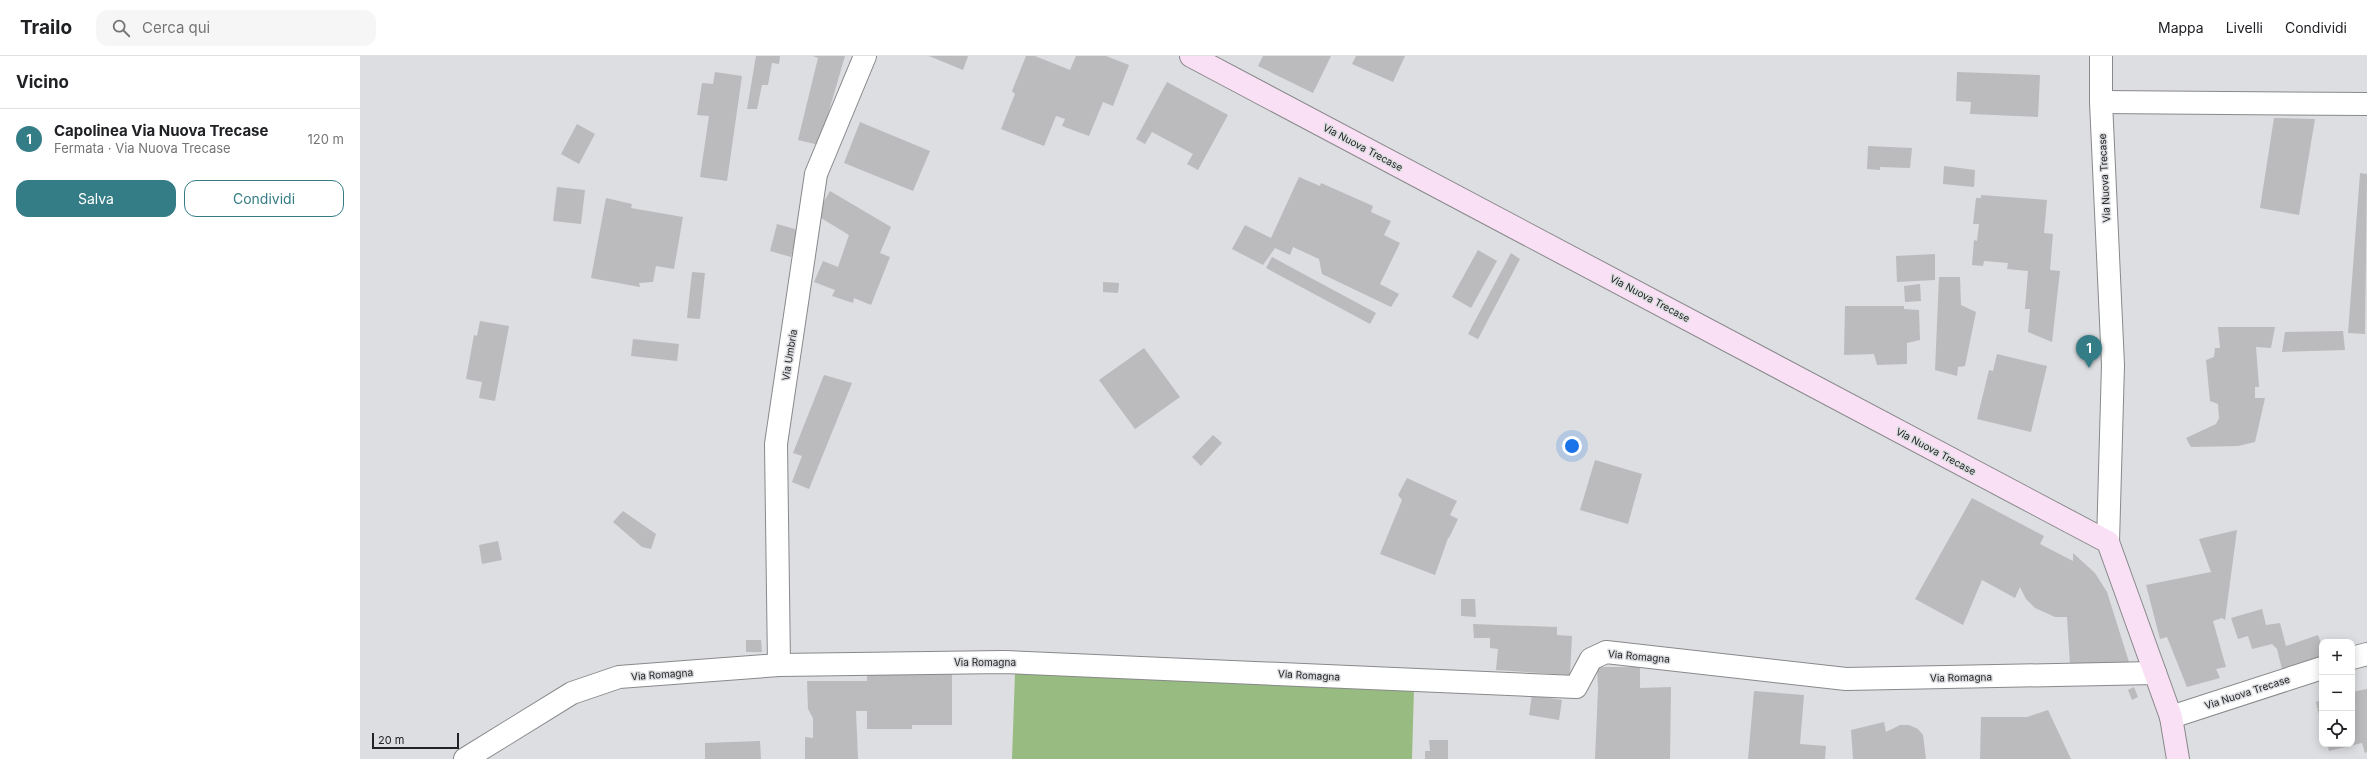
<!DOCTYPE html>
<html lang="it">
<meta charset="utf-8">
<style>
:root{--surface:#fff;--page:#f6f6f6;--text:#202124;--muted:#757577;--line:#e0e0e0;--accent:#357d86}
body{margin:0;font-family:Inter,sans-serif;background:var(--page);color:var(--text)}
.controls{position:absolute;right:12px;bottom:12px;display:grid;overflow:hidden;border-radius:8px;box-shadow:0 2px 10px #0003}
.controls button{width:36px;height:36px;display:grid;place-items:center;padding:0;border:0;border-bottom:1px solid var(--line);background:var(--surface);color:var(--text);font:20px sans-serif}
.scale{position:absolute;left:12px;bottom:10px;width:87px;box-sizing:border-box;padding-left:4px;border:2px solid #222324;border-top:0;font-size:11px;line-height:14px;white-space:nowrap;color:#222324;-webkit-text-stroke:3px #dddee1;paint-order:stroke}
.you{position:absolute;left:1212px;top:390px;width:14px;height:14px;margin:-10px;border:3px solid #fff;border-radius:50%;background:#1a73e8;box-shadow:0 0 0 6px #1a73e833}
.badge{display:grid;place-items:center;width:26px;height:26px;border-radius:50%;background:var(--accent);color:#fff;font-size:13px;font-weight:700}
.pin{position:absolute;translate:-50% -33px;filter:drop-shadow(0 1px 2px #0008)}
.pin::after{content:'';position:absolute;top:21px;width:14px;height:12px;background:inherit;clip-path:polygon(0 0,100% 0,50% 100%)}
.list{margin:0;padding:0;list-style:none}
h2{display:flex;justify-content:space-between;align-items:center;height:52px;margin:0;padding:0 16px;font-size:17px}
h2 small{font-size:13px;font-weight:400;color:var(--muted)}
.list li{display:grid;grid-template-columns:26px 1fr auto;gap:12px;align-items:center;box-sizing:border-box;height:60px;padding:0 16px;border-top:1px solid var(--line)}
.list b{display:block;font-size:15px;white-space:nowrap}
.list p{margin:0;font-size:13px;white-space:nowrap;color:var(--muted)}
.list em{font-size:13px;font-style:normal;color:var(--muted)}
.actions{display:flex;gap:8px;padding:12px 16px}
.actions a{flex:1;padding:9px 0;border:1px solid var(--accent);border-radius:12px;text-align:center;font-size:14px;color:var(--accent)}
.actions .main{background:var(--accent);color:#fff}
.icon{flex:none;width:22px;height:22px;fill:none;stroke:currentColor;stroke-width:2;stroke-linecap:round;stroke-linejoin:round}
.map{position:relative;flex:none;width:2007px;height:703px;overflow:hidden}
header{display:flex;align-items:center;gap:24px;box-sizing:border-box;height:56px;padding:0 20px;background:var(--surface);border-bottom:1px solid var(--line)}
header strong{font-size:19px}
nav{display:flex;gap:22px;margin-inline-start:auto;font-size:14px}
.search{width:280px;height:36px;background:var(--page);display:flex;align-items:center;gap:10px;box-sizing:border-box;padding:0 14px;border-radius:12px;color:var(--muted);font-size:15px}
main{display:flex}
aside{flex:1;background:var(--surface)}
.map>svg:first-child{display:block}
</style>
<header>
<strong>Trailo</strong>
<div class="search"><svg class="icon" aria-label="search" viewBox="0 0 24 24"><circle cx="10" cy="10" r="6"/><path d="M15 15l6 6"/></svg>Cerca qui</div>
<nav><a>Mappa</a><a>Livelli</a><a>Condividi</a></nav>
</header>
<main>
<aside>
<h2>Vicino<small></small></h2>
<ul class="list">
<li><span class="badge">1</span><div><b>Capolinea Via Nuova Trecase</b><p>Fermata · Via Nuova Trecase</p></div><em>120 m</em></li>
</ul>
<div class="actions"><a class="main">Salva</a><a>Condividi</a></div>
</aside>
<div class="map">
<svg width="2007" height="703" viewBox="0 0 2007 703">
<rect width="100%" height="100%" fill="#dddee1"/>
<!-- green -->
<path fill="#97bb80" d="M655,617L1054,632L1052,703H652Z"/>
<!-- building -->
<g fill="#bbbabd">
<path d="M396,0H420L419,8L412,7L408,29H402L397,53H387Z"/>
<path d="M485,0L459,89L438,84L458,2L453,0Z"/>
<path d="M569,0H608L603,14Z"/>
<path d="M666,0H675L710,14L716,0H746L769,9L753,50L743,46L729,80L702,70L705,63L696,60L684,90L641,73L655,38L652,35Z"/>
<path d="M903,0H971L953,37L898,10Z"/>
<path d="M996,0H1045L1033,26L992,8Z"/>
<path d="M355,16L382,20L367,125L340,121L349,60L337,59L342,27L353,28Z"/>
<path d="M1597,16L1680,19L1678,61L1610,58L1611,46L1596,45Z"/>
<path d="M807,26L868,59L838,114L827,108L833,98L792,76L785,88L776,83Z"/>
<path d="M1914,62L1955,63L1939,159L1900,152Z"/>
<path d="M500,66L570,95L553,135L484,107Z"/>
<path d="M217,68L235,78L219,108L201,98Z"/>
<path d="M1508,90L1552,92L1550,112L1520,111V114L1507,113Z"/>
<path d="M1584,110L1615,114L1614,131L1583,128Z"/>
<path d="M2000,117L2007,118L2005,278L1988,277Z"/>
<path d="M939,121L960,130L961,127L1013,150L1011,156L1031,165L1024,179L1040,187L1020,228L1039,238L1031,251L962,218L959,203L933,191L930,199L915,192L903,209L872,193L885,169L911,182Z"/>
<path d="M197,131L225,134L221,168L193,165Z"/>
<path d="M470,135L531,171L520,197L530,201L511,249L494,242L493,247L472,240L475,234L454,226L463,205L478,211L489,179L456,159Z"/>
<path d="M1621,139L1687,144L1684,177L1693,178L1690,214L1700,215L1692,286L1668,276L1670,253H1665L1668,215L1647,213L1648,207L1624,205L1623,210L1612,209L1614,184L1617,185L1619,168H1613L1616,142H1621Z"/>
<path d="M246,142L272,148L271,152L323,161L314,213L296,210L293,226L279,227L280,231L231,222Z"/>
<path d="M417,168L438,174L431,201L410,195Z"/>
<path d="M1118,194L1137,205L1111,252L1092,241Z"/>
<path d="M1151,197L1160,203L1118,283L1108,278Z"/>
<path d="M1575,198V224L1537,226L1536,200Z"/>
<path d="M912,201L1016,257L1010,268L906,212Z"/>
<path d="M332,216L345,217L340,263L327,262Z"/>
<path d="M1579,221H1600L1601,249L1616,256L1605,310L1598,311L1597,320L1575,314Z"/>
<path d="M743,226L759,227L758,237L743,236Z"/>
<path d="M1560,228L1561,245L1545,246L1544,230Z"/>
<path d="M1485,250H1544V253L1559,254L1560,284L1547,287V308L1517,309L1514,298L1484,299Z"/>
<path d="M120,265L149,270L135,345L119,342L122,326L106,323L114,279L117,280Z"/>
<path d="M1858,271H1915L1911,292L1896,291L1899,331H1895V342H1905L1895,386L1878,390L1831,391L1826,382L1856,368L1859,362L1858,348L1850,345L1846,304L1854,301L1855,292H1860Z"/>
<path d="M1983,275L1985,294L1922,296L1925,276Z"/>
<path d="M273,283L319,288L317,305L271,300Z"/>
<path d="M784,292L820,341L775,373L739,324Z"/>
<path d="M1637,298L1687,310L1671,376L1617,363L1629,314L1633,315Z"/>
<path d="M464,319L492,327L449,433L432,426L442,400L433,397Z"/>
<path d="M853,379L862,387L841,410L832,401Z"/>
<path d="M1235,404L1282,418L1268,468L1220,454Z"/>
<path d="M1047,422L1097,445L1090,459L1098,463L1089,482H1088L1075,519L1020,498L1042,444L1038,439Z"/>
<path d="M1612,442L1684,480L1680,488L1713,505V497L1735,517L1747,536L1769,606L1710,609L1707,561H1695L1675,552L1666,543L1660,531L1655,542L1622,524L1603,569L1555,543Z"/>
<path d="M263,455L296,478L291,493L282,491L253,466Z"/>
<path d="M1877,474L1865,564L1862,562L1853,565L1866,611L1856,613L1860,622L1827,631L1807,581L1800,583L1786,529L1851,516L1839,483Z"/>
<path d="M138,485L142,504L122,508L119,489Z"/>
<path d="M1101,543H1115L1116,561L1101,560Z"/>
<path d="M1902,553L1906,569L1920,567L1926,590L1958,579L1962,590V604L1923,617L1917,593L1912,588L1892,593L1888,580L1878,583L1871,562Z"/>
<path d="M1113,568L1197,571V579L1212,580L1210,619L1136,614L1138,593L1130,592V582H1114Z"/>
<path d="M386,584H401L402,596H386Z"/>
<path d="M1237,611H1280V632L1311,631L1310,703H1235L1238,633Z"/>
<path d="M507,616H592V669H552V673H507V655H496L498,703H445V681L453,682V662L448,653L447,625H507Z"/>
<path d="M1774,631L1778,641L1772,644L1768,634Z"/>
<path d="M2007,633V696L2005,697L2002,687L1969,695L1967,688H1992V636Z"/>
<path d="M1394,635L1444,639L1440,688L1466,690L1465,703H1388Z"/>
<path d="M1172,639L1202,644L1199,664L1169,659Z"/>
<path d="M1962,644V667H1961L1956,646Z"/>
<path d="M1688,654L1711,703H1620L1621,661H1667Z"/>
<path d="M1524,666L1526,676L1540,669H1549L1558,673L1563,679L1566,703H1493L1491,674Z"/>
<path d="M1069,684H1088V703H1065V695H1070Z"/>
<path d="M400,685L401,703H345V687Z"/>
</g>
<g fill="none" stroke-linecap="round" stroke-linejoin="round">
<!-- street casing -->
<g stroke="#88898b" stroke-width="24">
<g id="street">
<path d="M1741,0V46L1753,309L1748,486"/>
<path d="M1741,46L2007,48"/>
<path d="M1992,602L2007,598"/>
<path d="M419,609L416,388L456,118L505,0"/>
<path d="M1811,661L1962,612"/>
<path d="M105,703L212,637L259,621L419,609L644,606L1216,631L1231,603L1246,596L1486,623L1795,617"/>
</g>
</g>
<!-- secondary casing -->
<g stroke="#88898b" stroke-width="24">
<path id="secondary" d="M831,0L1748,486L1811,661L1818,703"/>
</g>
<!-- street -->
<use href="#street" stroke="#fff" stroke-width="22"/>
<!-- secondary -->
<use href="#secondary" stroke="#fae0f5" stroke-width="22"/>
</g>
<g text-anchor="middle" stroke-width="3" stroke-linejoin="round" paint-order="stroke">
<!-- street labels -->
<g font-size="10" fill="#222324" stroke="#dddee1">
<text transform="translate(1003 91) rotate(28)" y="4">Via Nuova Trecase</text>
<text transform="translate(1744 122) rotate(-93)" y="4">Via Nuova Trecase</text>
<text transform="translate(1290 242) rotate(28)" y="4">Via Nuova Trecase</text>
<text transform="translate(429 299) rotate(-81)" y="4">Via Umbria</text>
<text transform="translate(1576 395) rotate(28)" y="4">Via Nuova Trecase</text>
<text transform="translate(1279 600) rotate(5)" y="4">Via Romagna</text>
<text x="625" y="610">Via Romagna</text>
<text transform="translate(302 618) rotate(-4)" y="4">Via Romagna</text>
<text transform="translate(949 619) rotate(3)" y="4">Via Romagna</text>
<text transform="translate(1601 621) rotate(-1)" y="4">Via Romagna</text>
<text transform="translate(1887 636) rotate(-18)" y="4">Via Nuova Trecase</text>
</g>
</g>
</svg>
<div class="controls">
<button>+</button>
<button>−</button>
<button><svg class="icon" aria-label="locate" viewBox="0 0 24 24"><circle cx="12" cy="12" r="6"/><path d="M12 2v4M12 18v4M2 12h4M18 12h4"/></svg></button>
</div>
<div class="scale">20 m</div>
<div class="you"></div>
<div class="pin badge" style="left:1729px;top:312px">1</div>
</div>
</main>
